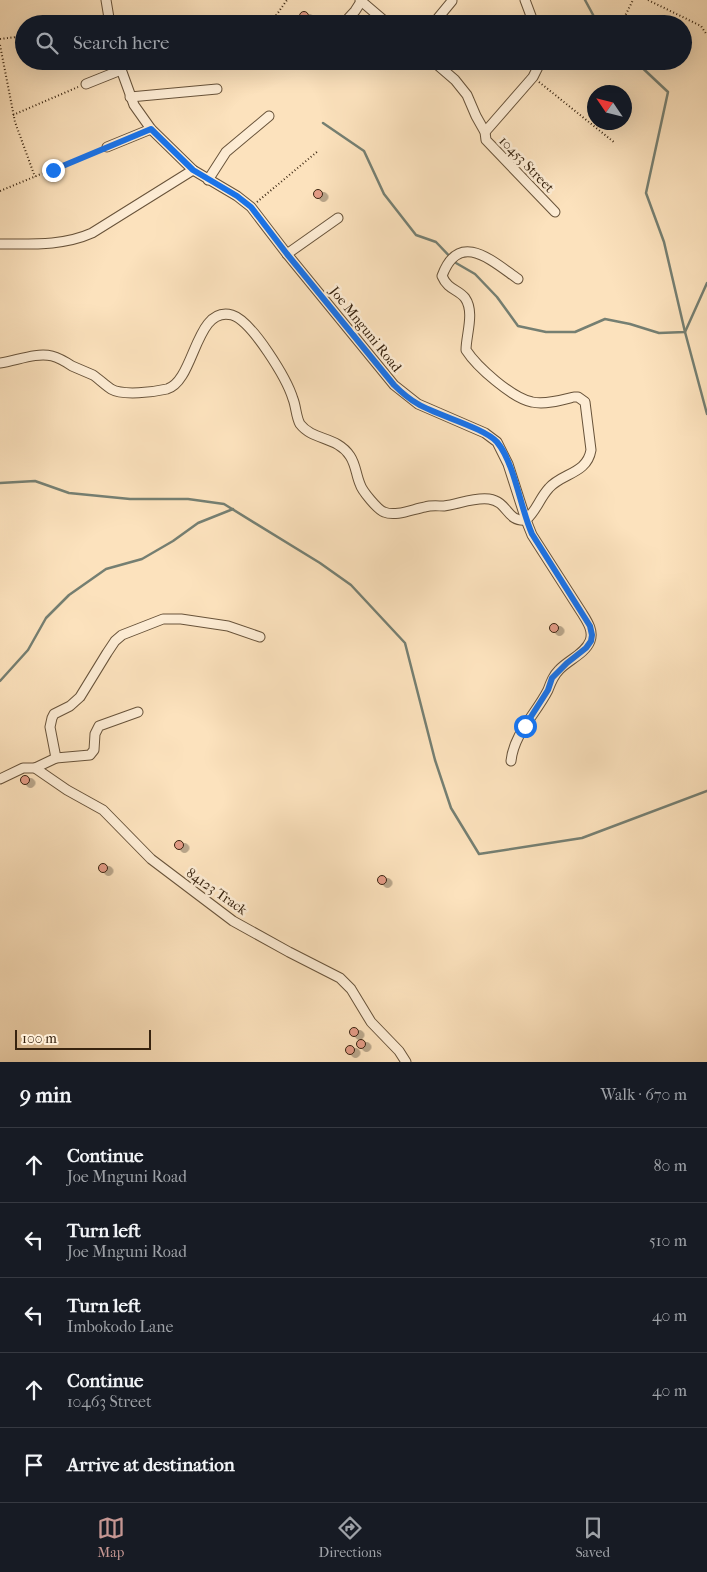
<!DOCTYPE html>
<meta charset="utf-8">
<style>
:root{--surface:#171b24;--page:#242831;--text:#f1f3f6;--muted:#9ea1a6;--line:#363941;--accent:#c59692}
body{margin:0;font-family:"IM FELL French Canon",serif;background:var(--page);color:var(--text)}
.compass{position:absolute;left:587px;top:85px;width:45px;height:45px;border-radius:50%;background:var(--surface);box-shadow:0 5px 20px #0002;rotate:305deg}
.scale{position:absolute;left:15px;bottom:12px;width:136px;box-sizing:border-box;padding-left:5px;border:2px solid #37230f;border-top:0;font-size:14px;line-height:18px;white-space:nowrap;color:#37230f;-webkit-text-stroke:4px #fdecd4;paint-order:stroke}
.stop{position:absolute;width:15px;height:15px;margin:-11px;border:4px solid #1a73e8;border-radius:50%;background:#fff}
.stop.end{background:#1a73e8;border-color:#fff;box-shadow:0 1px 5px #0008}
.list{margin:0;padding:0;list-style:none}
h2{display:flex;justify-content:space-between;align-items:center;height:65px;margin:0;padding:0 20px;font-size:21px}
h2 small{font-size:16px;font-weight:400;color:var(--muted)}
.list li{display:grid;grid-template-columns:32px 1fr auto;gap:15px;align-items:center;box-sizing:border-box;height:75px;padding:0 20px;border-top:1px solid var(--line)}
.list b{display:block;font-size:19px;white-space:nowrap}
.list p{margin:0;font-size:16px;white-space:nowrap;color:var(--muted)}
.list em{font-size:16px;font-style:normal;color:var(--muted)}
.icon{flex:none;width:28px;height:28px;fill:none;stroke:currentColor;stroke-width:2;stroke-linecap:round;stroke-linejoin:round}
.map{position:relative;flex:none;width:707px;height:1062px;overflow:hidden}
.search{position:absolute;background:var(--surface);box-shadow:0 5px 20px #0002;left:15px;right:15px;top:15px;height:55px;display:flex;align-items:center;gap:12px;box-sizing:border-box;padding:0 18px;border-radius:28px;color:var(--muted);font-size:19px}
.sheet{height:440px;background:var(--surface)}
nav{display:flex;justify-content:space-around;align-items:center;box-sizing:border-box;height:70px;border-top:1px solid var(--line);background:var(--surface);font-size:14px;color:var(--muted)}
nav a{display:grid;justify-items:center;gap:2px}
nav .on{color:var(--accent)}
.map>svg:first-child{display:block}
</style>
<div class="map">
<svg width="707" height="1062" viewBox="0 0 707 1062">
<defs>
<filter id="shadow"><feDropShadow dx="5.5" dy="3" stdDeviation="0" flood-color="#0004"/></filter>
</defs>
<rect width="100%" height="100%" fill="#fce2bd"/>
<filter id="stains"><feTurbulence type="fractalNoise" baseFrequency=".004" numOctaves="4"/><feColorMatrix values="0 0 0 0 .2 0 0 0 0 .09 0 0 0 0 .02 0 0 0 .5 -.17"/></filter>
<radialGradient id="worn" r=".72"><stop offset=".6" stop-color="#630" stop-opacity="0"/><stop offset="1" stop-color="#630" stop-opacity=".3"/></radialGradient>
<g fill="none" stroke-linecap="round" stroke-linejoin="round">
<!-- stream -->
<g stroke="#757f72" stroke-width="2.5">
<path d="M585,0L598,24"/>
<path d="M635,61L668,92L646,193L664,242L685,332L707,414"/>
<path d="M323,123L364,151L384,194L416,235L436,242L456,263L475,274L497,297L518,326L546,332H575L605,319L630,324L659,333L685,332L707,283"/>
<path d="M0,483L35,481L69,493L130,499H188L224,504L320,563L351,585L405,643L435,760L451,808L479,854L582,838L707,791"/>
<path d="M0,681L28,650L46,618L69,595L106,569L142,559L173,541L198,523L233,509"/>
</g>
</g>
<!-- building -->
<g fill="#e49c87" stroke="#37230f" filter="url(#shadow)">
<circle cx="304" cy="16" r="4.5"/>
<circle cx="318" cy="194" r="4.5"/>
<circle cx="554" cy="628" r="4.5"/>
<circle cx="25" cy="780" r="4.5"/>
<circle cx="179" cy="845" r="4.5"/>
<circle cx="103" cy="868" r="4.5"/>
<circle cx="382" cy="880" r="4.5"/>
<circle cx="354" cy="1032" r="4.5"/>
<circle cx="361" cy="1044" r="4.5"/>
<circle cx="350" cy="1050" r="4.5"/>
</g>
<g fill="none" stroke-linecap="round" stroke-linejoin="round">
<!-- minor casing -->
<g stroke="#68533a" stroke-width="11">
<g id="minor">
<path d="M106,0L110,24"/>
<path d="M360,0L388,24"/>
<path d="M525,0L534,24"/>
<path d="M95,24L109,21"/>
<path d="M343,24L355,11L362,0"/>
<path d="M433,24L452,1"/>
<path d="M118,61L134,105L151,129L193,170L237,196L251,207L287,254L394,385L418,404L485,433L497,442L508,464L526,520L532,535L582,613C587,621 594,631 590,641C585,654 568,660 559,670C553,676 551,682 548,690C536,714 514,733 511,761"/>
<path d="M433,61L455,80L467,95L476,116L485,132L486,140L555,212"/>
<path d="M86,84L121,70"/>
<path d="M130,97L217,89"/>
<path d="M485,132L533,77L541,61"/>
<path d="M107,147L151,129"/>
<path d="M208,180L226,152L269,116"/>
<path d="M0,244C31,244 63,246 92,233L193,170"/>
<path d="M287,254L338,218"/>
<path d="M0,363C16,361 36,352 52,356C60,358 66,362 72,366C79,369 86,372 93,375C99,379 105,385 111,389C123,396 154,392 167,389C195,381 195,305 232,315C252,321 287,379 293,399C296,406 296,417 300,424C313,441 337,436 350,456C356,465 356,475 360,484C362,491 378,510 384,512C396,517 413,509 425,507C431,505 438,506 444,506C459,504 474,497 489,499C509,502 506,522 526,520C537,510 539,499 549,488C562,473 587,474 591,450L585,402L578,397H574C562,400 545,405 532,402C512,398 477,367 466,350C466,335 475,312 465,298C458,289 448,290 442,276C459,230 491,260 518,279"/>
<path d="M56,758L50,727L52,718L54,714L70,706L80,697L107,653L115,641L122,635L163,619H181L228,626L260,637"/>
<path d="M35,768L56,758L90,755L94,750L95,734L99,726L138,712"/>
<path d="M0,779L23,768H35L67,790L103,810L151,859L233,921L289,952L340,978L351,989L371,1022L399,1051L406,1062"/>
</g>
</g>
<!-- path -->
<g stroke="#37230f" stroke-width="2" stroke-dasharray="1 2.5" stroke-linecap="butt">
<path d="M648,0L701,26L707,35"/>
<path d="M270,24L287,0"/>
<path d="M621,24L633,0"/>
<path d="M0,39L24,36"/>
<path d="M0,45L15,122L35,177"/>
<path d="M539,82L615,143"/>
<path d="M13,115L78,87"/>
<path d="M0,191L99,150"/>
<path d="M257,202L318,151"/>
</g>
<!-- minor -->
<use href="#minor" stroke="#fdecd4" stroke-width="9"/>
</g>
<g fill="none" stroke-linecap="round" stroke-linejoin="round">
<!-- route -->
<path stroke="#1a73e8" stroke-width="6" d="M53,170L151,129L193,170L237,196L251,207L287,254L394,385C401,392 409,399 418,404C436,415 485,428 497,442C515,464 520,507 532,534L590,626L592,635L591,641L586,648L567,663L552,678L548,690L525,726"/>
</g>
<g text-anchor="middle" stroke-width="5" stroke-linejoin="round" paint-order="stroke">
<!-- street labels -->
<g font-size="14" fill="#37230f" stroke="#fdecd4">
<text transform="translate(527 164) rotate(46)" y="5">10453 Street</text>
<text transform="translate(366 329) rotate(51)" y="5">Joe Mnguni Road</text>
<text transform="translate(217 891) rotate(35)" y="5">84123 Track</text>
</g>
</g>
<rect width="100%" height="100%" filter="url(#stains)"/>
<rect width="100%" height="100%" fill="url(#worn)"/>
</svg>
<svg class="compass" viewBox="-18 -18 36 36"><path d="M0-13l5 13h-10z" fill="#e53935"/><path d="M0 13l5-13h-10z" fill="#9ea1a6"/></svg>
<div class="scale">100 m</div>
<div class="stop" style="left:525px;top:726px"></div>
<div class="stop end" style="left:53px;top:170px"></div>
<div class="search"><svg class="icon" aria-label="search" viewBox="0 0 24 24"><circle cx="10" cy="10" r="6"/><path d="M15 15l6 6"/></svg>Search here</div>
</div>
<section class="sheet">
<h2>9 min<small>Walk · 670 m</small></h2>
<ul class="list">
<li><svg class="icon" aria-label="ahead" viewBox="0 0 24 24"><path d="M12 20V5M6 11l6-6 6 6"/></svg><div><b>Continue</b><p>Joe Mnguni Road</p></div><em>80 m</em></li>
<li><svg class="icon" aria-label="left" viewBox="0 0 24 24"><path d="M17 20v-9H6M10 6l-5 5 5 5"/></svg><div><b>Turn left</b><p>Joe Mnguni Road</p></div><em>510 m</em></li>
<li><svg class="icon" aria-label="left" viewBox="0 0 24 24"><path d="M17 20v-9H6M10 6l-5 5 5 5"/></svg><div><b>Turn left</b><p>Imbokodo Lane</p></div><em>40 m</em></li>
<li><svg class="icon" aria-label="ahead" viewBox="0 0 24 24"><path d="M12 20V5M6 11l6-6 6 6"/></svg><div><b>Continue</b><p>10463 Street</p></div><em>40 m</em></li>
<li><svg class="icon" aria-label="arrive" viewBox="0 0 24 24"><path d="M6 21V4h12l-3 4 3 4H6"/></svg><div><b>Arrive at destination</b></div></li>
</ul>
</section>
<nav>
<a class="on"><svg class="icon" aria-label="map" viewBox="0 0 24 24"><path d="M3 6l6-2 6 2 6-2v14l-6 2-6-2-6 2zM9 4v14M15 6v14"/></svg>Map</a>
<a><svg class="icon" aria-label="directions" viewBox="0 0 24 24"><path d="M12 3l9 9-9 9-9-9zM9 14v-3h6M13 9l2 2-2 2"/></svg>Directions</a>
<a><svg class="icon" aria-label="saved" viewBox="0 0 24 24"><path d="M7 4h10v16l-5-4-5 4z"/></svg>Saved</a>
</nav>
